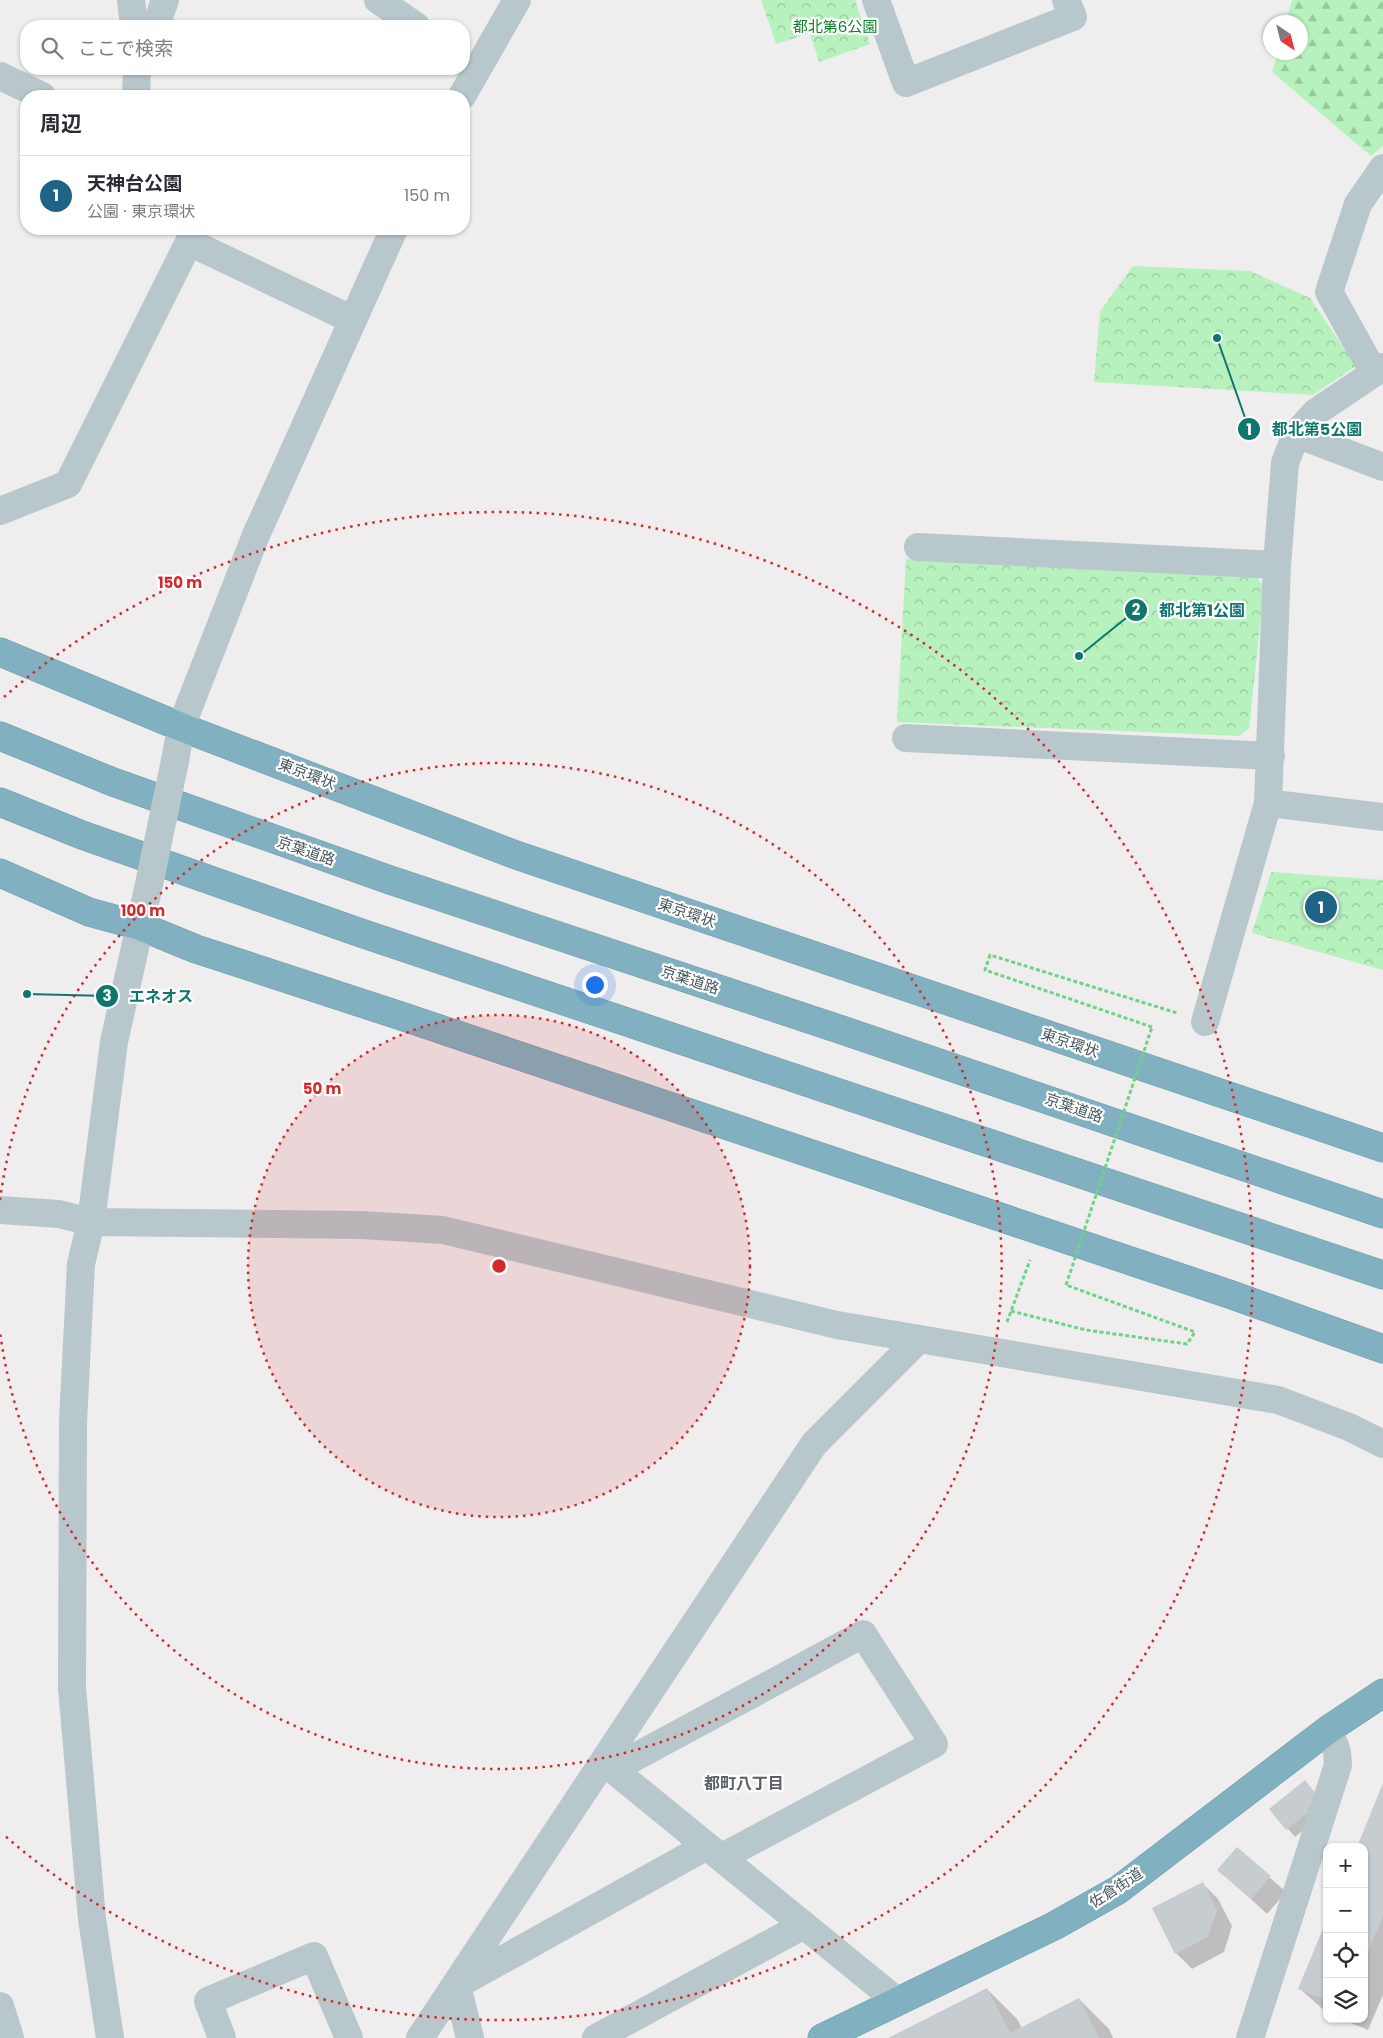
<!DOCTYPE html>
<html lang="ja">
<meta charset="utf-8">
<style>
:root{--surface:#fff;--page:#f7f7f7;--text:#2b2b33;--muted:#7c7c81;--line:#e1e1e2;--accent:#1d6487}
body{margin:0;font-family:Poppins,"Noto Sans JP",sans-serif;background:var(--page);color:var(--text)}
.controls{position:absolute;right:15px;bottom:15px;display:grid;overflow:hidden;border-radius:10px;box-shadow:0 1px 4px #0004}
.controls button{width:45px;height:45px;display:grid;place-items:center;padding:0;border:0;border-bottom:1px solid var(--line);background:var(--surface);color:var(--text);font:25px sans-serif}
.compass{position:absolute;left:1263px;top:15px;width:45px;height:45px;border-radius:50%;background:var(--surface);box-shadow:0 1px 4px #0004;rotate:145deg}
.you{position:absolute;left:594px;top:984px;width:18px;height:18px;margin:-12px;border:4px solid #fff;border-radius:50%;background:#1a73e8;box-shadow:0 0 0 8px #1a73e833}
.badge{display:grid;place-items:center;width:32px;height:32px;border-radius:50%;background:var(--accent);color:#fff;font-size:16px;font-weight:700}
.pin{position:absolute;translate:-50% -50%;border:2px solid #fff;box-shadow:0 1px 5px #0006}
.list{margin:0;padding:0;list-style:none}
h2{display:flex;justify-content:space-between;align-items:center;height:65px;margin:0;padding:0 20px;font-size:21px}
h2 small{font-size:16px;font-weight:400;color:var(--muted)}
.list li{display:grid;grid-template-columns:32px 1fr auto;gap:15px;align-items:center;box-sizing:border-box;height:80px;padding:0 20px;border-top:1px solid var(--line)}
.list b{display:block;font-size:19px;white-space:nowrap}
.list p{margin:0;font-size:16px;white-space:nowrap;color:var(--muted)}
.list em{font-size:16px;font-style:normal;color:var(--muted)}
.icon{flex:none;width:28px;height:28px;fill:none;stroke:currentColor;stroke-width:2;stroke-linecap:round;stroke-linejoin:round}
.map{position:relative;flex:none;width:1383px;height:2038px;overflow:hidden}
.search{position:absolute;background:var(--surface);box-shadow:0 1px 4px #0004;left:20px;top:20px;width:450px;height:55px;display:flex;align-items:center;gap:12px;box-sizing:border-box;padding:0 18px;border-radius:20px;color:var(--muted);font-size:19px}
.panel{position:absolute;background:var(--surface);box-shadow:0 1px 4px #0004;left:20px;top:90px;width:450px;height:145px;border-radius:20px}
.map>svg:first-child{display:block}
</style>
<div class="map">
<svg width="1383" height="2038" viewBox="0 0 1383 2038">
<defs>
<pattern id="forest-firs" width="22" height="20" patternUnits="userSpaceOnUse" patternTransform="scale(1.25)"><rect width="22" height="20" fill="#b7f2be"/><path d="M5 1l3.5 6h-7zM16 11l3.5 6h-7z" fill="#96c79e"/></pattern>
<pattern id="park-crowns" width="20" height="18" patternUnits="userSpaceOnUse" patternTransform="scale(1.25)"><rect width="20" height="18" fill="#b7f2be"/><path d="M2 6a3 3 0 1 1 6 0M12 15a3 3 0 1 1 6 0" fill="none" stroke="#96c79e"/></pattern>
</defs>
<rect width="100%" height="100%" fill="#f0edee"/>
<!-- forest -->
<path fill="url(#forest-firs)" d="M1292,0H1383V146L1371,156L1272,72L1278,53L1300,52V22H1286Z"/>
<!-- park -->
<g fill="url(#park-crowns)">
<path d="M761,0H855L870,44L819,62L810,33L776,44Z"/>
<path d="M1133,266L1250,271L1310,298L1356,366L1313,395L1094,382L1100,311Z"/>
<path d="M906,559L1258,578L1264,589L1249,729L1239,736L897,722Z"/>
<path d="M1271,872L1383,880V970L1252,933Z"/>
</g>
<!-- shadow -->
<g fill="#0003">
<path d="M1304,1782L1316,1820L1295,1837L1271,1809Z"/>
<path d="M1383,1786V1995L1368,2030L1341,2019H1364V1847Z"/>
<path d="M1237,1848L1286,1892L1267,1914L1219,1870Z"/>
<path d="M1203,1884L1218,1899L1232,1926L1224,1952L1192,1969L1176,1953Z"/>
<path d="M1327,1922V2013L1299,1988Z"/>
<path d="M987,1989L1017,2019L1022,2028L1079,1999L1109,2029L1113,2038H891Z"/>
</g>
<!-- building -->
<g fill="#c7ccd1">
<path d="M1305,1780L1320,1799L1307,1809L1309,1812L1286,1830L1269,1809Z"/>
<path d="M1383,1783V1916L1364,1961V1847H1357Z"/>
<path d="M1237,1847L1271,1876L1251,1899L1217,1870Z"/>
<path d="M1203,1882L1217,1910L1208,1937L1175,1954L1152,1908Z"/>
<path d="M1327,1919V2000L1298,1989Z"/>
<path d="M987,1988L1010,2033L1079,1998L1099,2038H888Z"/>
</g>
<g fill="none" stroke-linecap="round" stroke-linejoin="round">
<!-- highway casing -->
<g stroke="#6c9cac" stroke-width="29">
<g id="highway">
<path d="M0,652L181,727L516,855L1383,1148"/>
<path d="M0,736L113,782L390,880L839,1029L1383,1214"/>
<path d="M0,802L82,835L361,933L1383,1275"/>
<path d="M0,873L89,912L140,926L196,949L401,1016L1232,1295L1383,1349"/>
<path d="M822,2038L1054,1926L1118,1890L1329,1729L1383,1693"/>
</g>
</g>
<!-- path -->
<g stroke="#6dd385" stroke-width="3" stroke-dasharray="4 2.5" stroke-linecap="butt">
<path d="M1152,1027L985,970L990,955L1177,1013"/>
<path d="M1011,1311L1086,1330L1187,1344L1195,1332L1066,1285"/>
<path d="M1007,1322L1030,1260"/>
</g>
<!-- minor -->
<g stroke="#b7c7cc" stroke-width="28">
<path d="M131,0L134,26"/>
<path d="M378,0L416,26"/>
<path d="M876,0L906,83L1073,17L1066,0"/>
<path d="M156,26L165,0"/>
<path d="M0,76L42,96"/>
<path d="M136,96L137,69"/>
<path d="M462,96L517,0"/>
<path d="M1374,373L1329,292L1358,204L1383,168"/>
<path d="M1296,434L1383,467"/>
<path d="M0,511L68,484L189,242L353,320"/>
<path d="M918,547L1277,565"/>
<path d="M906,738L1271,756"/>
<path d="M175,761L181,727L256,535L394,229"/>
<path d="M1268,803L1383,817"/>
<path d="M1205,1022L1268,803L1277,565L1285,463L1296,434L1316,412L1383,367"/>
<path d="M0,1210L59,1214L91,1222L361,1225L443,1230L837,1325L1278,1400L1349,1427L1383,1444"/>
<path d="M605,1763L626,1762L863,1634L934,1744L722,1857"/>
<path d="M605,1763L897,2001"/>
<path d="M0,2006L10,2038"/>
<path d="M110,2038L92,1919L72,1688L73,1422L81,1264L91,1222L114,1042L145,903"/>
<path d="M222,2038L208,2001L314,1956L349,2038"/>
<path d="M420,2038L814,1444L919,1339"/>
<path d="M470,2038L457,1985L705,1847"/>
<path d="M596,2038L804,1925"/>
<path d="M1250,2038L1338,1765L1337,1752L1329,1729"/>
</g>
<!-- highway -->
<use href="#highway" stroke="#81b1c1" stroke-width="28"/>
<!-- path-bridge -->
<path stroke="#6dd385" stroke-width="3" stroke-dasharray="4 2.5" stroke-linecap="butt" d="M1066,1285L1152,1027"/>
<!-- minor-bridge -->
<path stroke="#b7c7cc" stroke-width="28" d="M145,903L175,761"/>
</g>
<!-- distance rings -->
<circle cx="499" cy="1266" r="251" fill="#d62828" fill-opacity=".12"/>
<g fill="none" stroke="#d62828" stroke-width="2.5" stroke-dasharray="2.5 5">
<circle cx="499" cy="1266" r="251"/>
<path d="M0 1200A503 503 0 1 1 0 1332"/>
<path d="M4 697A754 754 0 1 1 4 1835"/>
</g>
<g text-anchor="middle" stroke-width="4.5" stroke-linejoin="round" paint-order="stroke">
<!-- park labels -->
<g font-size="15" fill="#0f832a" stroke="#fff">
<text x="835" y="32">都北第6公園</text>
</g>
<!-- street labels -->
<g font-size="15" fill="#44575c" stroke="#fff">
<text transform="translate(307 774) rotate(21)" y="5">東京環状</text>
<text transform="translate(306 851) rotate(19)" y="5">京葉道路</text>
<text transform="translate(687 913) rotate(19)" y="5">東京環状</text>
<text transform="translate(690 980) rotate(18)" y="5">京葉道路</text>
<text transform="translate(1070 1043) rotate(19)" y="5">東京環状</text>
<text transform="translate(1074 1108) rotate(19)" y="5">京葉道路</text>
<text transform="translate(1116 1888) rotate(-33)" y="5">佐倉街道</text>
</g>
<!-- neighbourhood labels -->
<g font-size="16" font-weight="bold" fill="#5a6063" stroke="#fff">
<text x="744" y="1789">都町八丁目</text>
</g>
</g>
<circle cx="499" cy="1266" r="8" fill="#d62828" stroke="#fff" stroke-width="2.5"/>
<g font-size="15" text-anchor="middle" font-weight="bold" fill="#d62828" stroke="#fff" stroke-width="4.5" stroke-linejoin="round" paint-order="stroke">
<text x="180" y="588">150 m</text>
<text x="143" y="916">100 m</text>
<text x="322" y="1094">50 m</text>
</g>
<!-- callouts -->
<path fill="none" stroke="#0f766e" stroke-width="2" d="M1217 338L1249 429M1079 656L1136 610M27 994L107 996"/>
<g fill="#0f766e" stroke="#fff" stroke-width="2">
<circle cx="1217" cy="338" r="5"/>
<circle cx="1079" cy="656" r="5"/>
<circle cx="27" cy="994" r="5"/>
<circle cx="1249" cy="429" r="12"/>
<circle cx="1136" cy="610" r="12"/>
<circle cx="107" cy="996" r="12"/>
</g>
<g font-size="15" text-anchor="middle" font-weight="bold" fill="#fff">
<text x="1249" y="435">1</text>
<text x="1136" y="615">2</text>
<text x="107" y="1001">3</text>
</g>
<g font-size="16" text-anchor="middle" font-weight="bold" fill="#0f766e" stroke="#fff" stroke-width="4.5" stroke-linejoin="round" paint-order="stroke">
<text x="1317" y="435">都北第5公園</text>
<text x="1202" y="616">都北第1公園</text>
<text x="161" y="1002">エネオス</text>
</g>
</svg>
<div class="controls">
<button>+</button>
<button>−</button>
<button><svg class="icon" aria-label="locate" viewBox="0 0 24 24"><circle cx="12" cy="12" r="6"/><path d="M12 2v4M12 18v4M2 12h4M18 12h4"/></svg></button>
<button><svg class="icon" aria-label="layers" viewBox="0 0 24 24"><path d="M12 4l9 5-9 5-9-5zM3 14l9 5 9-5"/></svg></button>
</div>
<svg class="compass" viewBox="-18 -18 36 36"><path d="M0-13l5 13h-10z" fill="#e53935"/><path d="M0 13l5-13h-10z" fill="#7c7c81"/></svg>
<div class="you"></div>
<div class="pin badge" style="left:1321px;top:907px">1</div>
<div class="search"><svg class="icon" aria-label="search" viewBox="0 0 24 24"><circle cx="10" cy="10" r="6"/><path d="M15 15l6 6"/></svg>ここで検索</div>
<section class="panel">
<h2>周辺<small></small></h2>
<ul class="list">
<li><span class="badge">1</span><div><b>天神台公園</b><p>公園 · 東京環状</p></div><em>150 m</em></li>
</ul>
</section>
</div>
